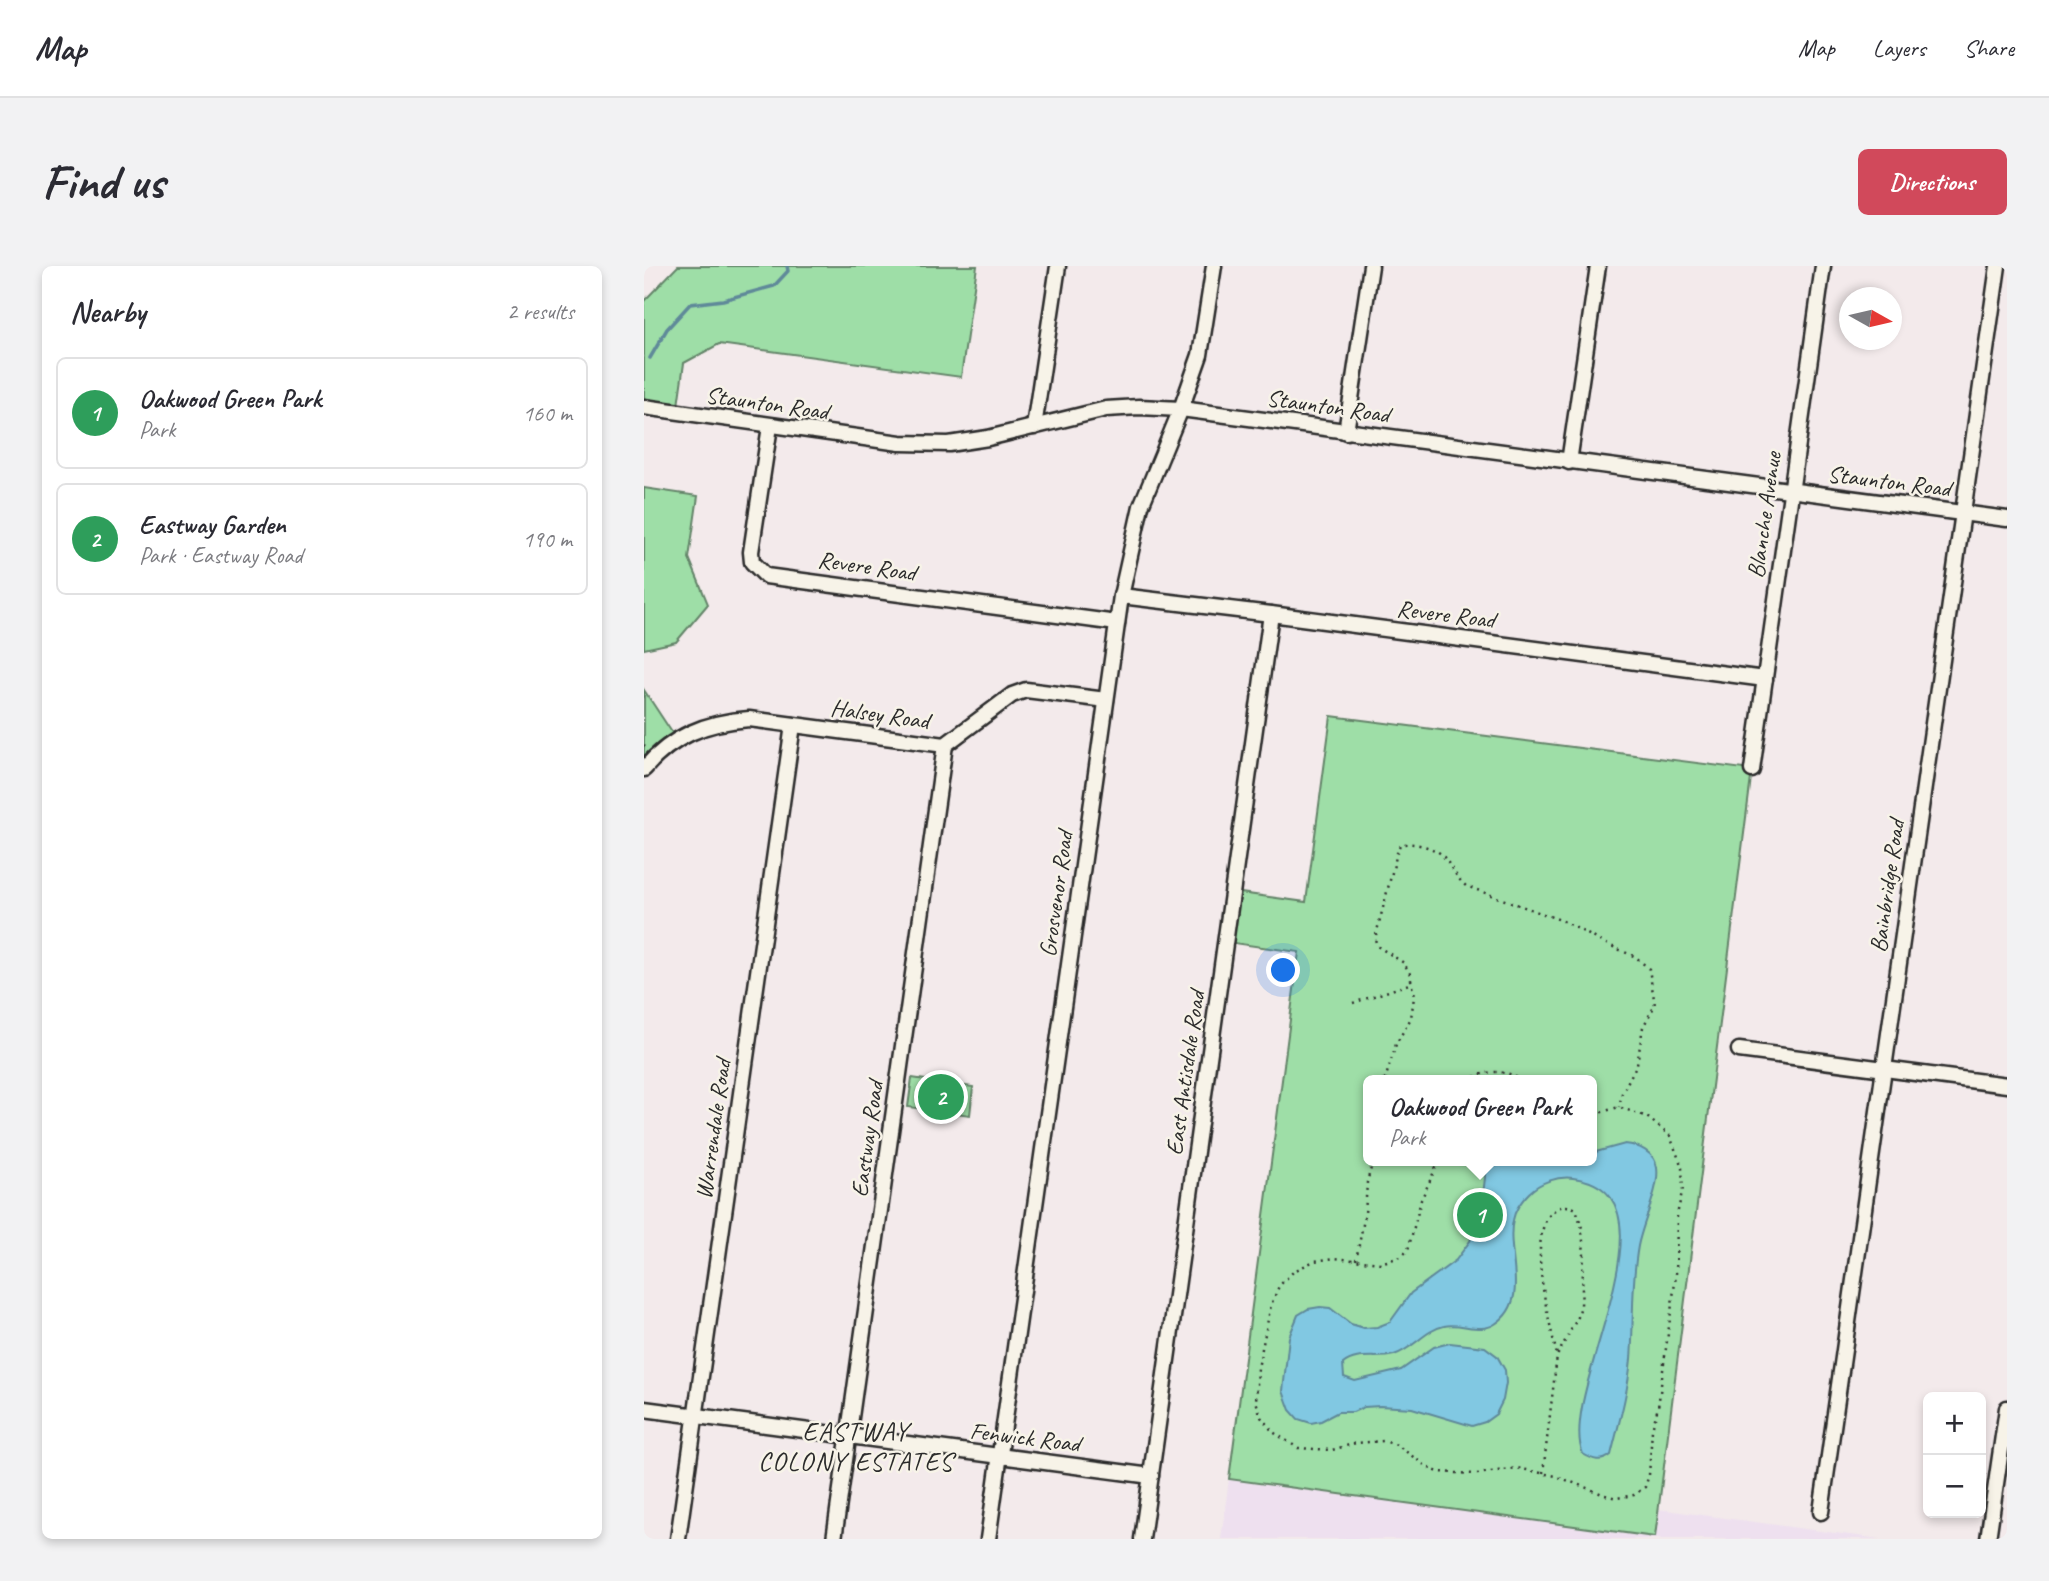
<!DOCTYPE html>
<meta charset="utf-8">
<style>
:root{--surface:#fff;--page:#f2f2f3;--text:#2b2b33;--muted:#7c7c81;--line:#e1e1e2;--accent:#d1495b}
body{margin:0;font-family:Caveat,sans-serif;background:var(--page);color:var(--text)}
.controls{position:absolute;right:21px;bottom:21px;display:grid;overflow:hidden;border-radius:10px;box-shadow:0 4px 10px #0003}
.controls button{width:63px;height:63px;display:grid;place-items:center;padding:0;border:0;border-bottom:2px solid var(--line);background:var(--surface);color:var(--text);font:35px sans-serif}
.compass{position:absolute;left:1195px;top:21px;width:63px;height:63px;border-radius:50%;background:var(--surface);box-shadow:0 4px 10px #0003;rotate:98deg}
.you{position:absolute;left:640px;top:705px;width:24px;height:24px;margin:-18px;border:5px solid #fff;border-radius:50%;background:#1a73e8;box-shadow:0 0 0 10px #1a73e833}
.badge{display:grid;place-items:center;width:46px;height:46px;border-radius:50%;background:var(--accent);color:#fff;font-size:23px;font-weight:700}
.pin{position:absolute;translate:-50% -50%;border:4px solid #fff;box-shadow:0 2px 7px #0006}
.popup{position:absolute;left:719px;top:809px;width:234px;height:91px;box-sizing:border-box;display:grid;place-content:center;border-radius:10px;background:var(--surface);filter:drop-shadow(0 2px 5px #0005);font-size:23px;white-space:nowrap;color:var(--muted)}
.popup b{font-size:26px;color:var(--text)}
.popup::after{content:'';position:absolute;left:50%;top:100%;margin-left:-14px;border:14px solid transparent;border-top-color:var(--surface)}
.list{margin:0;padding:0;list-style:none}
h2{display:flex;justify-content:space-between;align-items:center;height:91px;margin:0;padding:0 28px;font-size:30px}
h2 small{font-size:23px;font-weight:400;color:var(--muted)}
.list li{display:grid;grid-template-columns:46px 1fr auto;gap:21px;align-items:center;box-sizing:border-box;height:112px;margin:0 14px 14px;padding:0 14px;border:2px solid var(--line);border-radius:10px}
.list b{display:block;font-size:26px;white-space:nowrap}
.list p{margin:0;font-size:23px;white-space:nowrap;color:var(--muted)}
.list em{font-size:23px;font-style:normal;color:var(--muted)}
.map{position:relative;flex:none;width:1363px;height:1273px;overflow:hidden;border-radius:10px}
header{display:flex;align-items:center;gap:42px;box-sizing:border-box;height:98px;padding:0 35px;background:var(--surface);border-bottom:2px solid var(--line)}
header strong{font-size:33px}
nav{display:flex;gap:38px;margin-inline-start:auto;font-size:24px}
.intro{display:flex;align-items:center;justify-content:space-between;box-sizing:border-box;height:168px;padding:0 42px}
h1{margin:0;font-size:49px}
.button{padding:18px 32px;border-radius:10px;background:var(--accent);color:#fff;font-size:24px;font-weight:700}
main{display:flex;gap:42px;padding:0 42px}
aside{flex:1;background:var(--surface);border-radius:10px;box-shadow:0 4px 10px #0003}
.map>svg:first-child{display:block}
</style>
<header>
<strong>Map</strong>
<nav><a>Map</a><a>Layers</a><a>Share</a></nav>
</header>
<div class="intro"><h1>Find us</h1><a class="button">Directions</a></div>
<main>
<aside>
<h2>Nearby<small>2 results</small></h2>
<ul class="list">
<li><span class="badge" style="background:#2e9e5b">1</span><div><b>Oakwood Green Park</b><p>Park</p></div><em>160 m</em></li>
<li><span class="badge" style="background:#2e9e5b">2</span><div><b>Eastway Garden</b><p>Park · Eastway Road</p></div><em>190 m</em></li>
</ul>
</aside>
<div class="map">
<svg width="1363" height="1273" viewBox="0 0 1363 1273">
<rect width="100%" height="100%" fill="#f3eaeb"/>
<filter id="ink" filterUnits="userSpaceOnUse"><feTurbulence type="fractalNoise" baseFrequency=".0143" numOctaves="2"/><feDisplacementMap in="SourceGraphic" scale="14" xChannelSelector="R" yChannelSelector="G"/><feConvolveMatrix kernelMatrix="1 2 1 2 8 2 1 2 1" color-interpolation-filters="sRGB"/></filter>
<g filter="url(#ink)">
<!-- built -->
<path fill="#eee0ef" d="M585,1213L1010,1271L1014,1243L1236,1273H577Z"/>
<!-- green -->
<g fill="#9edea7" stroke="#648469" stroke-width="2" fill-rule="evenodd">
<path d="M34,0H333L317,111L75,78L40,97L33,147L0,141V35Z"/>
<path d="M0,222L54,230L45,292L64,338L32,376L0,383Z"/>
<path d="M0,424L33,474L0,503Z"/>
<path d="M687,450L1108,504L1011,1271L585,1213L655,686L589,677L596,627L662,636ZM724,814H948V895H724Z"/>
<path d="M268,812L329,821L326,849L264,841Z"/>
</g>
<!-- water -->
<path fill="#81c8e2" stroke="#5f8999" stroke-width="2" d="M981,878C994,879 1011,886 1013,902C1016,922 998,958 994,980C987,1018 990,1056 987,1093C984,1126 975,1157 967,1189C957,1197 949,1194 939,1188C912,1128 1044,926 929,912C914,910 896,916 885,927C878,934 871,944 869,954C861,987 888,1034 851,1058C836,1068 817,1056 800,1060C781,1064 769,1083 750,1089C733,1094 713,1086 699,1098L700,1111L711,1115L757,1104L790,1081L806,1077L841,1081L853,1090L861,1104L862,1117L859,1134L852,1148L841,1156L828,1160L768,1142L736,1140L720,1141L709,1146H694L677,1155L667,1157L654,1153L646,1144L639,1125L645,1071L654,1049L664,1043L676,1041L686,1042L707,1058L720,1062L733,1061L746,1056L767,1027L812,994L826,975L836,954L843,895H948V887Z"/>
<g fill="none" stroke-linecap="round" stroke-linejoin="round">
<!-- stream -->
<path stroke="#5f8999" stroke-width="3.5" d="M6,92L23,63L46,38L79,34L130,20L144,5L143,0"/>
<!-- minor casing -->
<g stroke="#2b2b2b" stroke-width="19">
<g id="minor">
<path d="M0,141L256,177L305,178L344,172L462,143L495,141L537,143L1363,253"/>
<path d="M126,160L107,286L108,296L122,310L473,357"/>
<path d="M390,161L414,0"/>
<path d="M702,166L727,0"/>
<path d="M925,196L954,0"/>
<path d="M477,330L627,348L1121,413"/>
<path d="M0,503C28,470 62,456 105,453L301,479L368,429L382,424L462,434"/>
<path d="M1108,504L1179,0"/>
<path d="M1095,784L1363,819"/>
<path d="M0,1143L507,1210"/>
<path d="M1177,1246L1354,0"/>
<path d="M34,1273L149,459"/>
<path d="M190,1273L301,479"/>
<path d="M344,1273L477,330L497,240L537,143L556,89L570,0"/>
<path d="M498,1273L627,348"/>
<path d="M1344,1273L1363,1142"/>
</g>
</g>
<!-- path -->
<g stroke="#2b2b2b" stroke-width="2.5" stroke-dasharray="2 5" stroke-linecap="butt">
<path d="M0,479L1,480"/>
<path d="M709,737L768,717"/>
<path d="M741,814L752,778L767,752L770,731L766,708L760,697L733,680L731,673L754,583L756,579C766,575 790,581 798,589C807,599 811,611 822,620L919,655L960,677L992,691L1005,703L1011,739L999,761L993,798L978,827L975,841"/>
<path d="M824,814C839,805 862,802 876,814"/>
<path d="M795,895L777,934L764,984L757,991L736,997L691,992L670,995L650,1005L635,1020L627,1039L614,1102L612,1135L617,1151L629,1166L654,1182L688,1184L712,1177L739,1175L753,1179L783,1201L794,1206L833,1208L873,1202L912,1210L961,1229L973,1232L990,1229L1001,1221L1005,1209L1008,1164L1014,1141L1032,1009L1033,949L1039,922L1038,901L1026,870L1003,851L975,841L948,849"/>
<path d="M712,994L721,948L723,916L729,895"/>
<path d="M899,1207L913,1090L934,1051L937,1039L940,989L938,962L932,943C925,939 918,939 911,944C879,966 907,1059 913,1090"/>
</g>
<!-- minor -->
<use href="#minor" stroke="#f7f3e8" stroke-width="14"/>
</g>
</g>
<g text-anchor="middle" stroke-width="5" stroke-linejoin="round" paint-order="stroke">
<!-- street labels -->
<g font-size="24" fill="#2b2b2b" stroke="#f7f3e8">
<text transform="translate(123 137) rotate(8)" y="8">Staunton Road</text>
<text transform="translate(684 140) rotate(8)" y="8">Staunton Road</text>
<text transform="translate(1245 215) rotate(7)" y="8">Staunton Road</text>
<text transform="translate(1120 249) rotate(-82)" y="8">Blanche Avenue</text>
<text transform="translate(223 300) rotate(8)" y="8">Revere Road</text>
<text transform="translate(802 348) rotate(7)" y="8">Revere Road</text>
<text transform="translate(236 448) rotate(8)" y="8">Halsey Road</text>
<text transform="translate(1243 620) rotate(-82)" y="8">Bainbridge Road</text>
<text transform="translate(412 628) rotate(-82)" y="8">Grosvenor Road</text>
<text transform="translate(541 807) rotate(-82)" y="8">East Antisdale Road</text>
<text transform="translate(69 863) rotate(-82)" y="8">Warrendale Road</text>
<text transform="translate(223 873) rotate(-82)" y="8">Eastway Road</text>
<text transform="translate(381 1171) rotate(7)" y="8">Fenwick Road</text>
</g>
<!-- neighbourhood labels -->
<g font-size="26" letter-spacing="2" fill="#2b2b2b" stroke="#f7f3e8">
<text x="212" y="1174">EASTWAY<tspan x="212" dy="30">COLONY ESTATES</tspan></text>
</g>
</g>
</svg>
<div class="controls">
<button>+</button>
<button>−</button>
</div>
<svg class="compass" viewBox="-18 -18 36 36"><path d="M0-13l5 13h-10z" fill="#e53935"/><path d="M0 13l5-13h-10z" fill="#7c7c81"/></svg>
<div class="you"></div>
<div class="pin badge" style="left:836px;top:949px;background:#2e9e5b">1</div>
<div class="popup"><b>Oakwood Green Park</b>Park</div>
<div class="pin badge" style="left:297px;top:831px;background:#2e9e5b">2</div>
</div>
</main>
